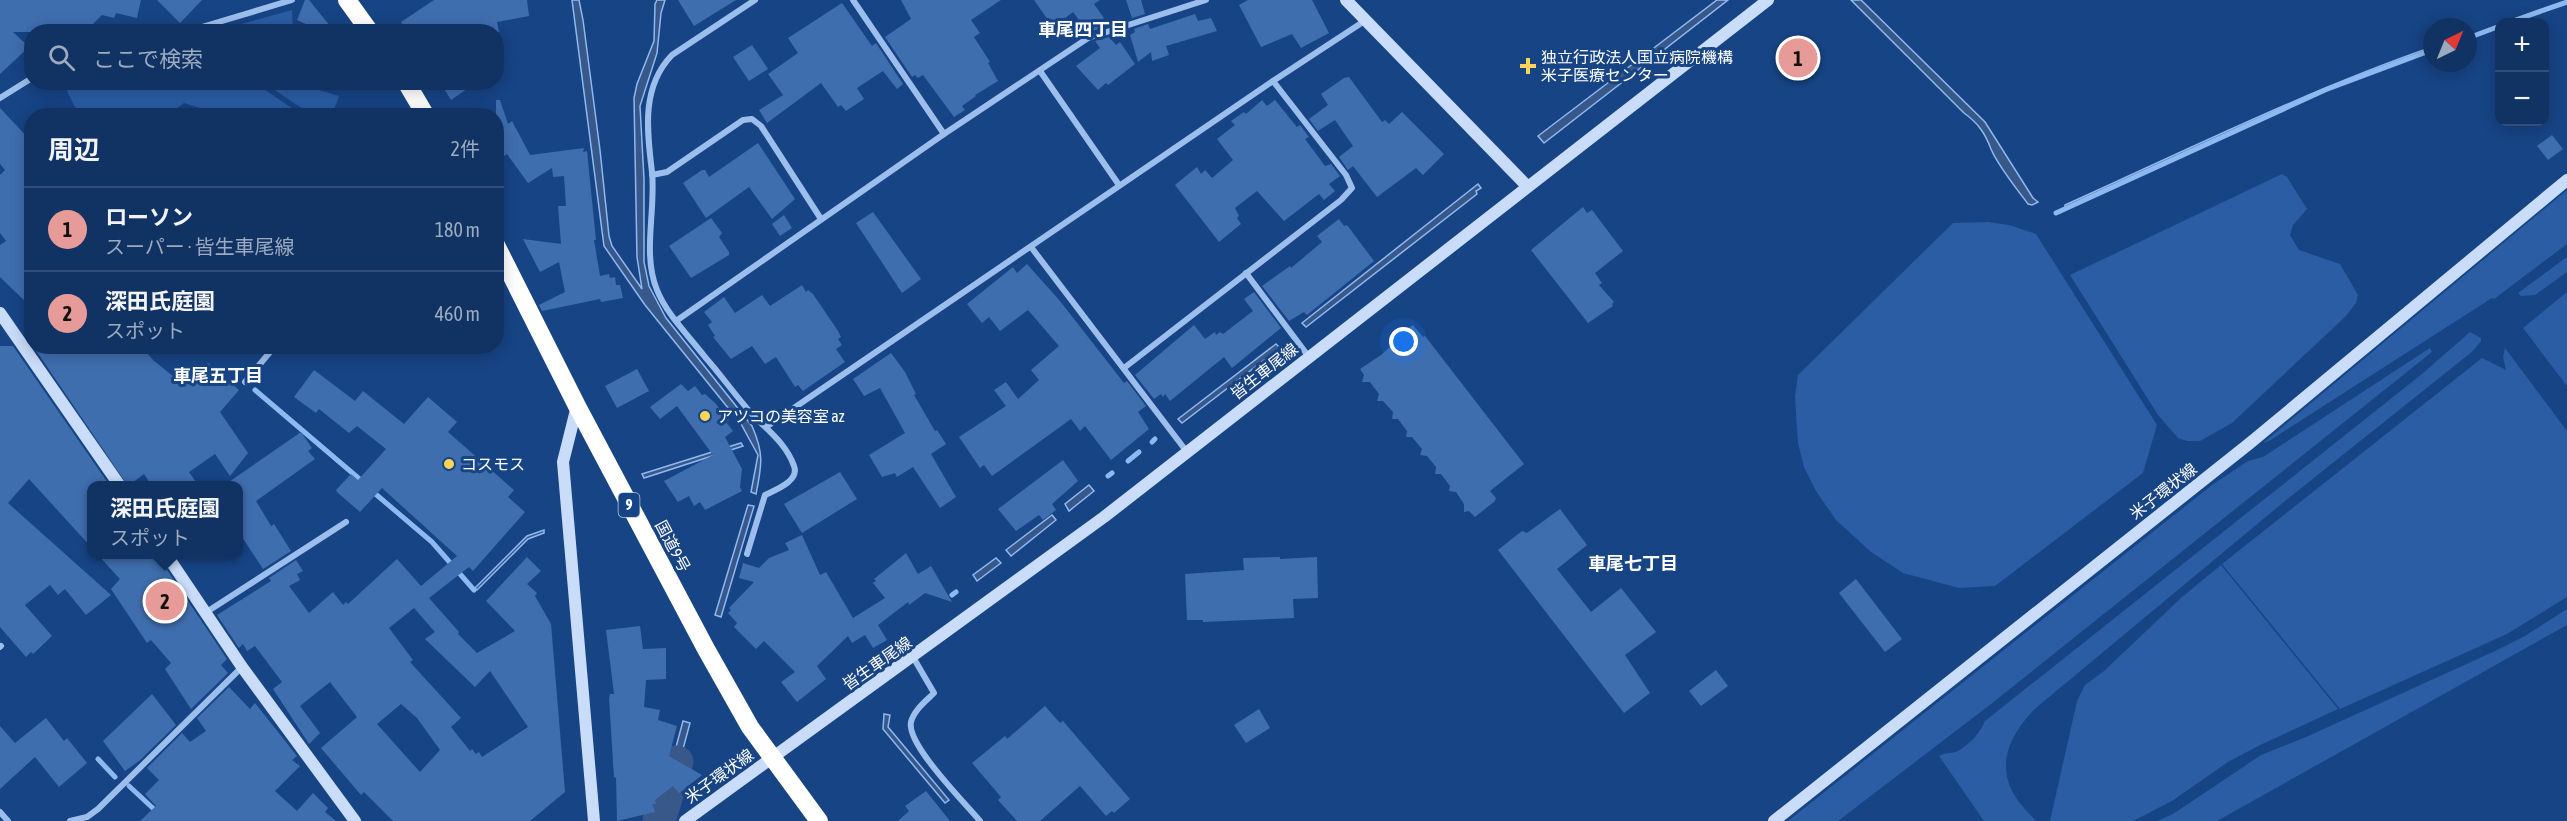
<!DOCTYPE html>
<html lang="ja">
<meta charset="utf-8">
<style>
:root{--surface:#113364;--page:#1a3b6a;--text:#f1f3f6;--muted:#9caabf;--line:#304e78;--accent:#e69b98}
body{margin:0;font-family:"Asap Condensed","Noto Sans JP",sans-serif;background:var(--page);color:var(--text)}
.controls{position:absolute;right:18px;top:18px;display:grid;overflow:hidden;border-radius:12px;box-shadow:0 3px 15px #0003}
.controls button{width:54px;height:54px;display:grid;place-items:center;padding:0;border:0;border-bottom:2px solid var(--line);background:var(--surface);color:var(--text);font:30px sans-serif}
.compass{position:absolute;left:2423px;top:18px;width:54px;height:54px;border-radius:50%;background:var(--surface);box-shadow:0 3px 15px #0003;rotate:43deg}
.you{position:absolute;left:1404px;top:342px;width:21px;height:21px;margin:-15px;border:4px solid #fff;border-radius:50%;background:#1a73e8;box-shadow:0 0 0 9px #1a73e833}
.badge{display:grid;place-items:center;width:39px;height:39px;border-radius:50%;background:var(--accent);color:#111;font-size:20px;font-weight:700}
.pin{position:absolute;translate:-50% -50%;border:3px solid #fff;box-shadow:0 2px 6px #0006}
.popup{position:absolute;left:87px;top:481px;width:156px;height:78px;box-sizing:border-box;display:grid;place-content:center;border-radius:12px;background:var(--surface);filter:drop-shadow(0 2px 4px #0005);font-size:20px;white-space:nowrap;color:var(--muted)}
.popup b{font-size:22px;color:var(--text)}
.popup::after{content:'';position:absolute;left:50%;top:100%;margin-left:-12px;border:12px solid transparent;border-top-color:var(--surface)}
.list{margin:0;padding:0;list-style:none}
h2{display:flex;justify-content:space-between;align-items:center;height:78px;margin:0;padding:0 24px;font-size:26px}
h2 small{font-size:20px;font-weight:400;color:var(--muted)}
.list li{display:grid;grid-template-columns:39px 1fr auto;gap:18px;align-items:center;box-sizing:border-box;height:84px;padding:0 24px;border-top:2px solid var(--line)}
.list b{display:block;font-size:22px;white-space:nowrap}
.list p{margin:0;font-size:20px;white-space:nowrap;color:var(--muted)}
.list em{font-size:20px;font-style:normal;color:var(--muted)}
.icon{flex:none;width:33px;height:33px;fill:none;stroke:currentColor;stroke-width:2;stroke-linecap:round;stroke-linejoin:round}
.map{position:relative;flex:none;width:2567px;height:821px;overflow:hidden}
.search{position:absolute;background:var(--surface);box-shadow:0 3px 15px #0003;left:24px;top:24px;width:480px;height:66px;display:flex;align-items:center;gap:15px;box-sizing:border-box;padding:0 21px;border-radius:24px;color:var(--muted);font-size:22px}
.panel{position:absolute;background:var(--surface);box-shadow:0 3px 15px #0003;left:24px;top:108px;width:480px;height:246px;border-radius:24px}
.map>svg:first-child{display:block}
</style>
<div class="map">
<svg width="2567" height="821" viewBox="0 0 2567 821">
<rect width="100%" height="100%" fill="#174485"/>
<!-- green -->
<g fill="#2a5da4">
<path d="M292,10L293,31H216Z"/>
<path d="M63,83H255L302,115H222L184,103L168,115H79Z"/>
<path d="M264,83H295L339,96L332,115H312Z"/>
<path d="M2282,174L2287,177L2307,209L2293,225L2290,235L2299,250L2340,264L2358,295L2356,303L2345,317L2232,423L2200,441H2187L2178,438L2158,415L2070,275Z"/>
<path d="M2567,190V244L2494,299L2492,298L2269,441L2263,443Z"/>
<path d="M1988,222L2009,225L2036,234L2157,425L2143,473L1995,586L1959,588L1903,573L1871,552L1836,520L1816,491L1804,467L1798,443L1795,396L1798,375L1953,223Z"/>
<path d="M2567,257V272L2535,295L2521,296L2518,293Z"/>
<path d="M2567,292V386L2523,328Z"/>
<path d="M2470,332L2481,338V341L2473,351L2285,501L2037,707C2013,730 1994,763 2015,796C2020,805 2029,813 2036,821H1984L1939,756C1945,752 1952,754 1958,751C1970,744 1980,733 1985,721L2422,374Z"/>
<path d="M2430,348L2432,352L1991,704L1838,821H1788L2212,485L2248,461L2263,457Z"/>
<path d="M2505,348L2567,431V597L2507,634L2340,709L2222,564L2482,358L2506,370L2503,357Z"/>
<path d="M2221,565L2338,709L2258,746L2228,762L2172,801L2133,821H2050L2077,701L2085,685L2104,671L2182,597Z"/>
<path d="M2567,609V625L2217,821H2157L2173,814L2261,755L2306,737L2495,651L2525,636Z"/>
</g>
<!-- water -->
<g fill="#375888" stroke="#8eb9f0" stroke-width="1.5">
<path d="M572,0H579L583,20L600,150L609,236L612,246L642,289L637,257L634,98L637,84L654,41L655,4L657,0H665L661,13L657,53L640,106L644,179V262L649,286L666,318L752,426C764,453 762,465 756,494L751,492L758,455L741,424L645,305L604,246Z"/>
<path d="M1717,0H1728L1544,143L1538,136Z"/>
<path d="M1851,0H1861L1985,122L2033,198L2038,202L2032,205L2028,204C2017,189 1998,166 1991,149C1985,133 1978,123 1964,113Z"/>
<path d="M2432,47V49C2306,94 2186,152 2065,208V205C2187,150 2306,91 2432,47Z"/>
<path d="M1478,184L1481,188L1476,191L1477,194L1306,327L1302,323Z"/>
<path d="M1276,344L1280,348L1182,423L1178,419Z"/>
<path d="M741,443L743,446L644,478L642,474Z"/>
<path d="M1089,485L1094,491L1069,511L1065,504Z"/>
<path d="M748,505L754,506L721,617L715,615Z"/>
<path d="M1052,515L1056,520L1011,556L1006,550Z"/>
<path d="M544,530V533L528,539L477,590L475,588L527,536Z"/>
<path d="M996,558L1001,563L977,581L973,575Z"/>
<path d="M884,714L890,715L888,727L949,800L945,803L883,729Z"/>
<path d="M683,721L690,723L669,801L660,807Z"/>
</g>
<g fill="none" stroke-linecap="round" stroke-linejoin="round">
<!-- stream -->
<g stroke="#8eb9f0" stroke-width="5">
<path d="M2510,22L2567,2"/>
<path d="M2468,38L2500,26"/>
<path d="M2056,213L2325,90L2432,50"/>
<path d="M255,390L363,482"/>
<path d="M1152,442L1155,439"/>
<path d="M1128,461L1139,452"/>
<path d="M1108,476L1112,473"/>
<path d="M372,491L432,542L474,590"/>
<path d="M952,595L956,592"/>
<path d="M98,759L115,777"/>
<path d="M129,786L157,812"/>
</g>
<!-- river -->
<path stroke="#375888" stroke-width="33" d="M659,821L677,762"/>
</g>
<!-- building -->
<g fill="#3f6eaf" fill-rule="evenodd">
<path d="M0,0H141L137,18L116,13L114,18L102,15L85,32H13L29,47L0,74Z"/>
<path d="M157,0H202L180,23Z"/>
<path d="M305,0H309L335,32H323L297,20Z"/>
<path d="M434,0H527L529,16L497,22L499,32H406L401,22Z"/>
<path d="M678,0H736L694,26Z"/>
<path d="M901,0H1001L971,20L980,33L974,37L990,62L988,63L998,81L975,95L976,96L962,106L965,110L954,117L923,75L918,78L915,75L912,77L885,37L911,19Z"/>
<path d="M1034,0H1100L1094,4L1104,18L1098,22L1103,28L1088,32L1073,12L1053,27Z"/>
<path d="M1126,0H1141L1145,14L1132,18Z"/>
<path d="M1248,0H1312L1329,33L1301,48L1292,34L1261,47L1239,5Z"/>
<path d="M842,3L872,46L876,43L903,84L897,89L883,71L857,88L864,99L846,111L841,105L838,107L821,83L767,123L759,110L783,95L768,74L798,53L788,38Z"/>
<path d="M1195,14L1198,21L1211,18L1217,31L1166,46L1169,55L1152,61L1151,52L1138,62L1130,35L1135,32L1134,29L1148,24L1150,29Z"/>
<path d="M1109,37L1116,45L1120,42L1135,64L1108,85L1106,83L1098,90L1076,66L1100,48L1095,41Z"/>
<path d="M752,45L768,69L749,81L733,57Z"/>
<path d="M1349,77L1382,122L1385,120L1389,124L1402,112L1444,154L1423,175L1416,168L1377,197L1353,166L1348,170L1339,157L1353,146L1335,120L1318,131L1309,119L1328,105L1321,94L1344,78Z"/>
<path d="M440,82H477L451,100Z"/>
<path d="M496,100H500L508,124L512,121L530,155L584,148L583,152L587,151L596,240H594L600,276L609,274L610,278L615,277L616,285H620L623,298L601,302L600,299L542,311L539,305L565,292L559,262L540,272L523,239L561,244L558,206H566L564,176L553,177L552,168L528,183L507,154L496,161Z"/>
<path d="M1262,100L1267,106L1275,100L1297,127L1300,125L1309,137L1305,139L1325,166L1331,164L1340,176L1329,184L1335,191L1324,200L1319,194L1284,221L1257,191L1235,208L1239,216L1237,218L1241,224L1219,242L1175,185L1197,167L1201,174L1205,170L1212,178L1233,160L1217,139L1235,125L1231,121L1244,112L1246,114Z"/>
<path d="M0,108L32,142V308L0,277V245L6,241L0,233V175L5,170L0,164Z"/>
<path d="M2552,135L2563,149L2548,160L2537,146Z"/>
<path d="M758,143L795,199L772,219L749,187L706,218L683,183L702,170H705L709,177Z"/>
<path d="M1583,207L1587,213L1592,210L1623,251L1595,273L1602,283L1599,285L1614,302L1612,304L1613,306L1588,323L1531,250Z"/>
<path d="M873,212L921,279L902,293L856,223Z"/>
<path d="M784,215L792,228L780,236L772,224Z"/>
<path d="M711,218L722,233L719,237L729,252V255L691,278L669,246Z"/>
<path d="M1339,219L1344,226L1347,225L1374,261L1307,315L1304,312L1289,321L1262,286L1290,266L1291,268L1322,242L1317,236Z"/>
<path d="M1027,264L1060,301L1124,383L1127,381L1146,406L1138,412L1149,429L1111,460L1085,426L1080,431L1071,419L992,476L984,465L980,468L959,437L1006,406L994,390L1006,382L1018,399L1039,380L1031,370L1059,346L1028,310L1000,331L989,317L982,323L967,304L1013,267L1017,273Z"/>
<path d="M802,285L806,292L808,290L813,294L838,331L841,337L838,339L842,345L836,349L845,362L803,391L798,385L795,387L776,357L765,364L752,346L731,359L713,337L715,336L708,325L712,322L704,312L724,297L735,313L762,295L770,306Z"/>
<path d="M1254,292L1281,328L1232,368L1224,357L1170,401L1165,394L1163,397L1161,394L1154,399L1135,375L1194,325L1205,339L1215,332L1216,335L1220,332L1223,334L1253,311L1244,299Z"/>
<path d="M1413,325L1423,337L1425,336L1524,464L1490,491L1496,498L1495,501L1475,517L1469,511L1464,512V504L1456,492L1449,491L1450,486L1441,474H1435L1436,467L1427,456L1420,455L1422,449L1412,437H1406L1407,431L1398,419H1392L1393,412L1383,401H1377L1379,394L1370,382H1362L1364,375L1360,369L1381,355L1402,336L1400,334Z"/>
<path d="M0,346H13L110,486H92V548L29,479L8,503L111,595L86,615L65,589L58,595L50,585L25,605L52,636L33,654L31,652L26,657L0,627Z"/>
<path d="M33,346H124L129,351L134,346H141L153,360L179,381L194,364L203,372L208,363L239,390L220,412L248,453L230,476L215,454L189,472L199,486H152L144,474L128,486Z"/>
<path d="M891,353L905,372L916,394L914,395L935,431L937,430L946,444L931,454L956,497L940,508L913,467L897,477L895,473L882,477L869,455L905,433L880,388L864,396L853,379Z"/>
<path d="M637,369L649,391L617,408L605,386Z"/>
<path d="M314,370L355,401L363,391L404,424L428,397L457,422L448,432L514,490L508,497L525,512L473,571L469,567L429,598L459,632L458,634L477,653L515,631L486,601L527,557L541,571L527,584L537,593L535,596L551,624L565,792L530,821H393L364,792L361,795L321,748L357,717L330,682L300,706L320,733L309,744L273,689L282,682L255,646L247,651L243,644L239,648L217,615L271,581L269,578L296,560L303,571L297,574L300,580L289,586L309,613L333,592L343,605L346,602L348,604L397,559L421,586L457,556L382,488L360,512L338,493L336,490L351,474L358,480L386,449L357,426L349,433L319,409L316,413L294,397ZM414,608L435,632L425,639L475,687L490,671L528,727L482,757L479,752L476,754L472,749L470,751L451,727L461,718L410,662L413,660L389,628ZM401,704L417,718L440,750L420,772L377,724Z"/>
<path d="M681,384L688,391L695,386L702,395L705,394L715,403L729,420L726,422L733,431L725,437L742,469L740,487L742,491L705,510L700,502L694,506L689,496L678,502L664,481L713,455L677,406L660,419L650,407Z"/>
<path d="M301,432L312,448L308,451L315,459L256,501L271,526L274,524L291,551L263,569L238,531V486H223Z"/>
<path d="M1063,460L1078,481L1052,504L1056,510L1043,520L1039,515L1016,531L998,509Z"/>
<path d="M840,472L857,499L802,533L784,504Z"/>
<path d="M1560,509L1587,545L1557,569L1591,612L1621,588L1656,632L1625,655L1650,693L1624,713L1498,550L1522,531L1527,533Z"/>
<path d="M802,535L820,575L826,572L853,618L885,598L873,583L876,581L874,579L906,553L918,574L931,566L952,602L925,593L909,605L908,602L878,625L887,640L873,648L865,635L852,643L848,636L817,666L826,679L797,702L781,682L795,672L764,641L756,649L734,627L737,623L728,613L731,610L729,608L754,582L739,578L743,563L759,568L769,558L789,550L785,543Z"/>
<path d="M98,555H157L227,659L221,665L228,673L191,709L165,669L171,663L151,640L147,643L111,589L120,579Z"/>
<path d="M1280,557V559L1317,557L1318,598L1293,599L1294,618L1203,622V620H1187L1185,574L1244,570L1243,558Z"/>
<path d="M1856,579L1902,639L1885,652L1839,593Z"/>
<path d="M640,626L643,649L666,648V679L646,680L644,707L660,710L658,720L677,726L669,756L702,775L679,793L673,786L655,800L656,804H652L655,812L617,821L616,777L614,778L609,698L610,694H614L606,630Z"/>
<path d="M1716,670L1728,686L1701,706L1689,691Z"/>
<path d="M229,687L250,709L255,703L297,756L292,760L300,766L275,791L297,811L313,793L328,808L325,812L336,821H140L156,806L145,794L159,780L147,768L182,733L190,742L206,731L197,718Z"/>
<path d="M152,694L176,725L139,761L125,771L103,741Z"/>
<path d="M1045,706L1060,723L1063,721L1130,799L1114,813L1112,811L1106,816L1080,786L1040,821H1017L998,800L1001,797L972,763L1005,736L1007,739Z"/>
<path d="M1259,709L1270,728L1246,743L1234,725Z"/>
<path d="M46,718L64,741L67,738L87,763L59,787L35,757L0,789V726L15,743Z"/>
<path d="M926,791L950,821H898L909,811L905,806Z"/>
</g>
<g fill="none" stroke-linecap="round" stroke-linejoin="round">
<!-- street -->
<g stroke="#9cbeed" stroke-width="6">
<path d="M853,0L944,134"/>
<path d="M185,32L292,0"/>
<path d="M1040,71L1119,185"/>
<path d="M0,98L32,78"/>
<path d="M652,175L667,172L743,120L752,119L761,126L821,219"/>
<path d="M1031,247L1187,452"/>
<path d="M1246,273L1309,357"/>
<path d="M676,321L944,134L1088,38L1206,0"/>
<path d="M1124,368L1341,200L1352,188L1346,175L1273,81"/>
<path d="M245,382L275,346"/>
<path d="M766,427L1273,81L1366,20"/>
<path d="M747,554L765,495C775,490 800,481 794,466C786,443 767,430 751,413C735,395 721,375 705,357C689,336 667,315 657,290C642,254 656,210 652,172C647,131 641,87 672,55L755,0"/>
<path d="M205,613L346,522"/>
<path d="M0,647L1,646"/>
<path d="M913,657L934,693C926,701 914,710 911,722C906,744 965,803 980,821"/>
<path d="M0,812L8,821"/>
<path d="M70,821L87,817L98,809L242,667"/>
</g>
<!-- secondary -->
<g stroke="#c9dcf9" stroke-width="12">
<path d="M1346,0L1527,186"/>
<path d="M0,313L120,486"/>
<path d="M577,406L563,462L594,821"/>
<path d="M166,554L242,667L355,821"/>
<path d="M685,821L1104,517L1768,0"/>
<path d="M1774,821L2250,443L2567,180"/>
</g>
<!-- highway -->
<g stroke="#fff" stroke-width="18">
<path d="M347,0L370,32"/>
<path d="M406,82L426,116"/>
<path d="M496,245L577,406L706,649L750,727L819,821"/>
</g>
</g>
<!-- markers -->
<g fill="#ffd458" stroke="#174485" stroke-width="2">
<path d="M1525 57h6v6h6v6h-6v6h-6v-6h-6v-6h6z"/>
<circle cx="705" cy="416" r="6"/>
<circle cx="449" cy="464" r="6"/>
</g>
<g text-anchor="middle" stroke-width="6" stroke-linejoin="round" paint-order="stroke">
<!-- shield labels -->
<rect fill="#174485" stroke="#b9c7da" stroke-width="1.5" x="618.5" y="493" width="21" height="24" rx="4.5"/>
<g font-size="15" font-weight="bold" fill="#fff">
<text x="629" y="510">9</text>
</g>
<!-- poi labels -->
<g font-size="16" fill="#fff" stroke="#174485" text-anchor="start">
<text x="1541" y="63">独立行政法人国立病院機構<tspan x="1541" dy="18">米子医療センター</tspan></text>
<text x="717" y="422">アツコの美容室 az</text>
<text x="461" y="470">コスモス</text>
</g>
<!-- street labels -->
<g font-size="16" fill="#fff" stroke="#174485">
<text transform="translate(1264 371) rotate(-38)" y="6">皆生車尾線</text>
<text transform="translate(2163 491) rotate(-38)" y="6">米子環状線</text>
<text transform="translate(673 546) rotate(62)" y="6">国道9号</text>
<text transform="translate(877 663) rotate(-35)" y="6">皆生車尾線</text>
<text transform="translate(719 776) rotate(-36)" y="6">米子環状線</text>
</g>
<!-- neighbourhood labels -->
<g font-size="18" font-weight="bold" fill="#fff" stroke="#174485">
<text x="1083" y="36">車尾四丁目</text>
<text x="218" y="382">車尾五丁目</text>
<text x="1633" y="570">車尾七丁目</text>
</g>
</g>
</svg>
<div class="controls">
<button>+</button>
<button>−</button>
</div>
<svg class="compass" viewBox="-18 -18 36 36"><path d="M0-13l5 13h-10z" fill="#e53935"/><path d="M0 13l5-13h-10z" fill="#9caabf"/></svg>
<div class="you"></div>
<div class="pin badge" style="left:1798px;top:58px">1</div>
<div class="pin badge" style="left:165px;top:601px">2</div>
<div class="popup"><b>深田氏庭園</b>スポット</div>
<div class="search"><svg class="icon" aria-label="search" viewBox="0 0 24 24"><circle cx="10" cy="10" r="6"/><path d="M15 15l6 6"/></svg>ここで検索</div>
<section class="panel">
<h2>周辺<small>2件</small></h2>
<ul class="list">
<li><span class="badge">1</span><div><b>ローソン</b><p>スーパー · 皆生車尾線</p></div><em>180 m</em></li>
<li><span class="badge">2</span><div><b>深田氏庭園</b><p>スポット</p></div><em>460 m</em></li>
</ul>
</section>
</div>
